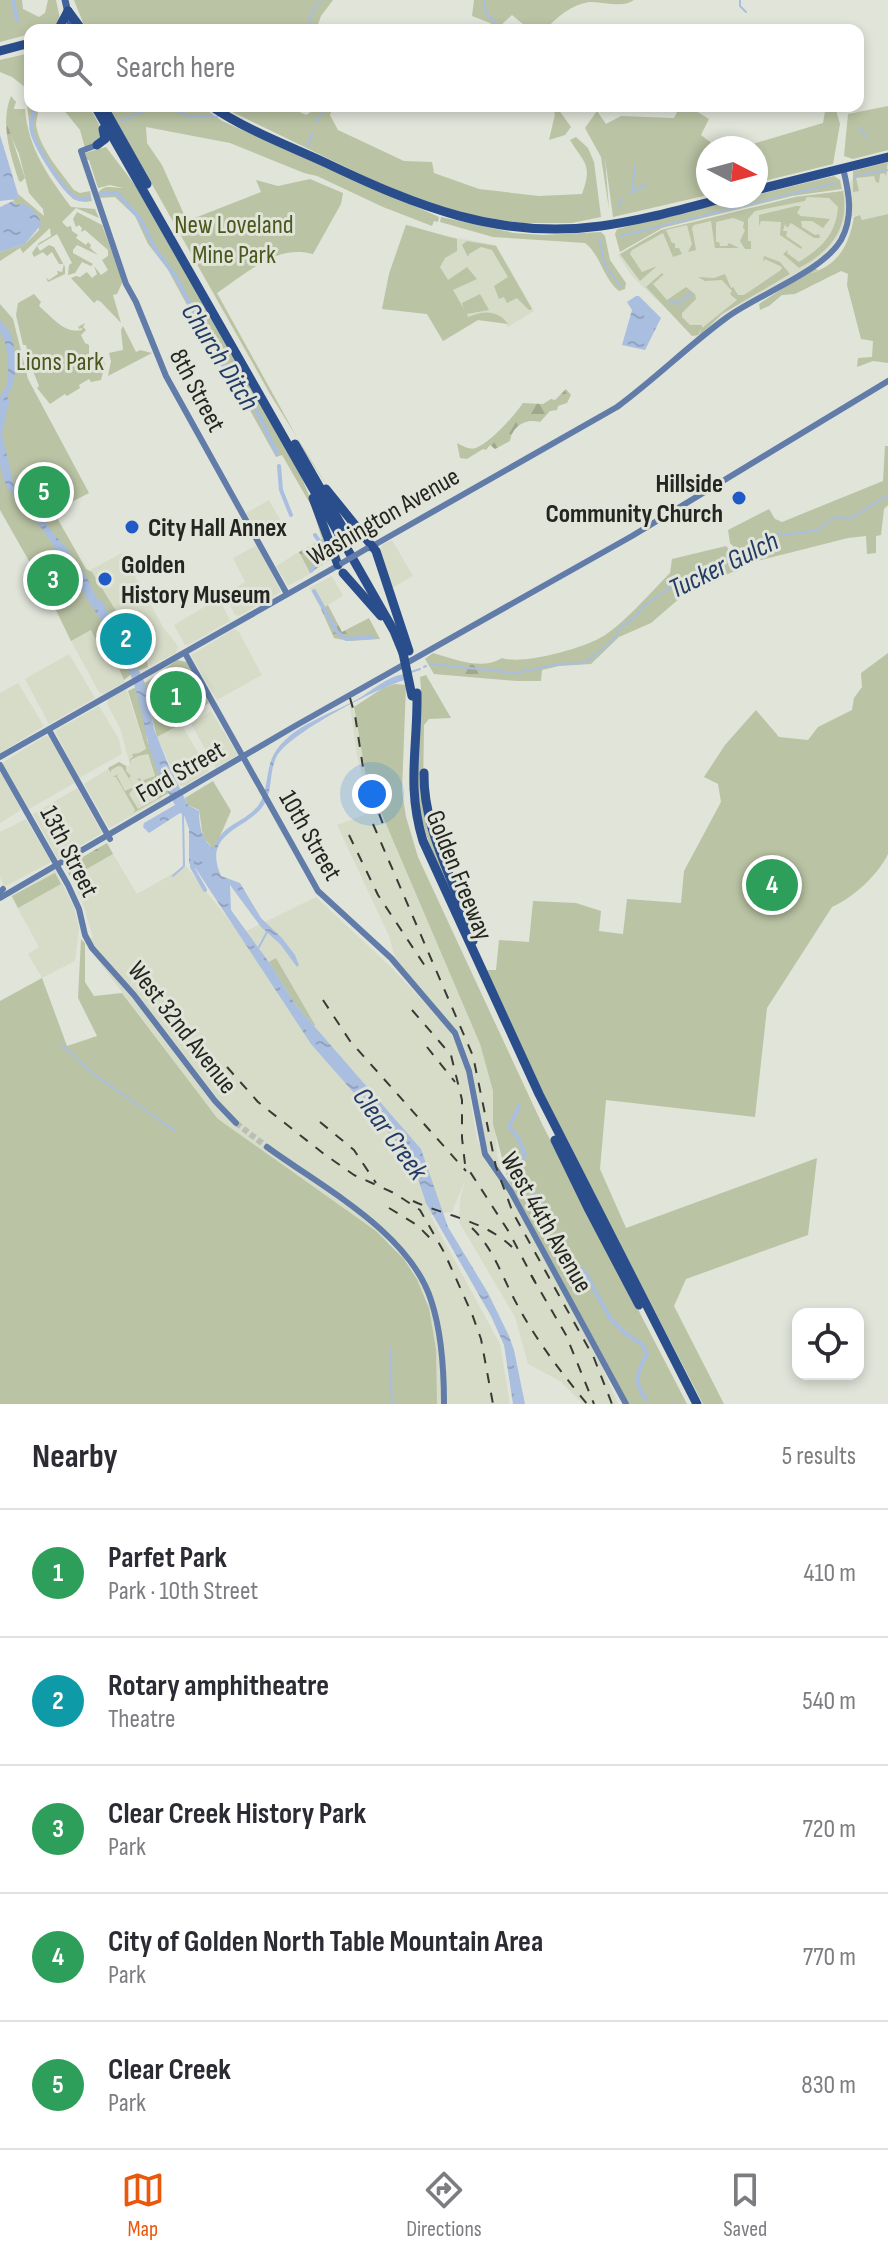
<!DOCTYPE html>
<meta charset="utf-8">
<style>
:root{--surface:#fff;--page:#f7f7f7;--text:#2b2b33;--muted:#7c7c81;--line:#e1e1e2;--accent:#ea580c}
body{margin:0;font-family:"Sofia Sans Condensed",sans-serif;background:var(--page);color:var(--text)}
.controls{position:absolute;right:24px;bottom:24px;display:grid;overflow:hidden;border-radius:16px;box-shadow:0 4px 12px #0003}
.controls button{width:72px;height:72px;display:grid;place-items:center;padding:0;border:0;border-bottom:2px solid var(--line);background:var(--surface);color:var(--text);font:40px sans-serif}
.compass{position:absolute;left:696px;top:136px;width:72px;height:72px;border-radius:50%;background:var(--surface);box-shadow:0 4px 12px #0003;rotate:96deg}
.you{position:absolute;left:372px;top:794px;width:28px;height:28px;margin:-20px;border:6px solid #fff;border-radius:50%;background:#1a73e8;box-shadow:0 0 0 12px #1a73e833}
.badge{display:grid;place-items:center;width:52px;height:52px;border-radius:50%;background:var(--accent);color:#fff;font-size:26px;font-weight:700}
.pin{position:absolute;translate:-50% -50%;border:4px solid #fff;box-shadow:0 2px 8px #0006}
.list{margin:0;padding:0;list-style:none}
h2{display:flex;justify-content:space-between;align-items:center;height:104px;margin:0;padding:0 32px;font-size:34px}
h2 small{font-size:26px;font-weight:400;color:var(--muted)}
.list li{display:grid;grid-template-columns:52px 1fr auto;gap:24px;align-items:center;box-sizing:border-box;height:128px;padding:0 32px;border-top:2px solid var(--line)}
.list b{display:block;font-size:30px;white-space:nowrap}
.list p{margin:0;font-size:26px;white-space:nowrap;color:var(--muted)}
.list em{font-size:26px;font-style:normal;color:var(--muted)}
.icon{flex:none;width:44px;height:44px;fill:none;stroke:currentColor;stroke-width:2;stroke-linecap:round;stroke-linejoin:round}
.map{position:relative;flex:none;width:888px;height:1404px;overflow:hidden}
.search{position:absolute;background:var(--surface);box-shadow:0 4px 12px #0003;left:24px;right:24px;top:24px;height:88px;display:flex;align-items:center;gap:20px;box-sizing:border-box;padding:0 28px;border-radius:16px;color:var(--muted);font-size:30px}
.sheet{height:744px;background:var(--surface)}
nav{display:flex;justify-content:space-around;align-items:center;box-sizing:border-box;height:112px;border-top:2px solid var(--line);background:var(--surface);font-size:22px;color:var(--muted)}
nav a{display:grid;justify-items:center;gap:4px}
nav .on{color:var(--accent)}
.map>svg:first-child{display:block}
</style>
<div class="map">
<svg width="888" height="1404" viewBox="0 0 888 1404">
<defs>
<pattern id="forest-firs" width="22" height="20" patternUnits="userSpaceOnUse" patternTransform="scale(2)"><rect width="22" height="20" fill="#bac3a4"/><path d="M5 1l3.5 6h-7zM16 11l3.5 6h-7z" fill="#a0a78d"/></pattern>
<pattern id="wetland-marsh" width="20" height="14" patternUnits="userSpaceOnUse" patternTransform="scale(2)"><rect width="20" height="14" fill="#bac3a4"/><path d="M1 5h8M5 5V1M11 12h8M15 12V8" fill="none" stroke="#a0a78d"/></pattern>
<pattern id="water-ripples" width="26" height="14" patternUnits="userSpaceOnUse" patternTransform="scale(2)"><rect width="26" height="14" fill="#aabee0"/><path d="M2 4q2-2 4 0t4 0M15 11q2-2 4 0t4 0" fill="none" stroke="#92a3c0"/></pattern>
</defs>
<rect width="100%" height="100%" fill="#e1e4d9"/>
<!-- built -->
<g fill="#d7dcc9">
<path d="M888,170V214L862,220L860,215L847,217L837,239L823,255L804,269L725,313L696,338L632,276L618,255L661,230L795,197L842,191L853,179Z"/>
<path d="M406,224L441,235L496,245L534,311L508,327L505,323L478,320L443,341L427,314L382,309L389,274Z"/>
<path d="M269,500L282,523L259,536L246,513Z"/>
<path d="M392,540L413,576L392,588L380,552L382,545Z"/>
<path d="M257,545L281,592L239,616L235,615L224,594L245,582L233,558Z"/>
<path d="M299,552L310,574L288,586L276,566Z"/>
<path d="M122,553L163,627L178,646L176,653L150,666L142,646L135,641L119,611L116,612L90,570Z"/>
<path d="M332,576L343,596L321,609L309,588Z"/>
<path d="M219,598L230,621L188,645H185L174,625Z"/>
<path d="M92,629L109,648L125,682L103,694L99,692L71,641Z"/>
<path d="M234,629L239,632L262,675L217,700L191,655Z"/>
<path d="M69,654L95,698L49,724L25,679Z"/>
<path d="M18,683L44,726L0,753V693Z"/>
<path d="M126,689L162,799L109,828L84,784L119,762L127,766L130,765L120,728L107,704L108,699Z"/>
<path d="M351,697L366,777L480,1044L493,1091L497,1154L504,1184L592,1343L618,1404H583L560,1381L528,1364L515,1317L459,1222L460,1199L465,1181L452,1212L430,1215L500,1344L510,1404H436V1349L427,1300L412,1268L390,1243L218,1119L85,943L93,937L83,904L71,878L113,854L137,894L186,866L240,934L316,897L391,967L447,1027L458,1047L465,1068L477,1140L495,1171L485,1145L473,1073L460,1035L395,958L389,936L337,825L372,812L357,756L349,698Z"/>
<path d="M99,706L119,739L122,754L79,778L55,731Z"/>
<path d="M211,711L238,755L216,768L191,724Z"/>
<path d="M181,724L209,771L185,786H180L157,737Z"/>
<path d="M45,736L51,737L76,782L29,809L2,763Z"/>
<path d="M0,769L21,810L0,823Z"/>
<path d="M77,788L102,833L58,859L33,814Z"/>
<path d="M26,819L51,862L4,887L0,877V832Z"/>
<path d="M55,870L74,907L79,928L75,961L42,978L28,954L39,947L11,896Z"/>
</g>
<!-- green -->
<g fill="#bac3a4">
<path d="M0,0H22L23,9L39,17L45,13L48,0H56L60,19L55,30H30V34L0,42Z"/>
<path d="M74,0H333L321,16L316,30H86Z"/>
<path d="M474,0H634C621,9 604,1 589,2C571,5 557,17 545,30H530L512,15L497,29L490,23L472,16Z"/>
<path d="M30,53V106H39C39,111 36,120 36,125C40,149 60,171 74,190L80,193L90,191L92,201L85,202L73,199L43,159L30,131L25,87L12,77L0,72V60Z"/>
<path d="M56,106H89L102,130L104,138L85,148L80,130L63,109L60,111Z"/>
<path d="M108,106H201L222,121L439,217L438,222L434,221L432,226L383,207L317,176L304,173L230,143L146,127L147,143L162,165L187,221L261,192L256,180L278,186L310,179L343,193L341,204L313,254C276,244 247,273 217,293L305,452L329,489L270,394Z"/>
<path d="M220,106H287L306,115L320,106H333L330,115L338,130L404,161L432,162L434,173L479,189L539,196L582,194C593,164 584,163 570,140L576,137L588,148L594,162L601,217L572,223H522L463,214L395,191Z"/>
<path d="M551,106H556L571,127L565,135L549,140L555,114Z"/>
<path d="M680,106H688L709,119L701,135L718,148H708V195L613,217L605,158L609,209L601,157L585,128L597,111L606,124L621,116L674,118Z"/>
<path d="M826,106H835L840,124L833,164L756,183V148H739L823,123Z"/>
<path d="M888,106V150L853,159L844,156L848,114Z"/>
<path d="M12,109H25C28,148 48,176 71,207L95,209L99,218L76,208L62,222L67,227L71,226L72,231L78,235L76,238L86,245L88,242L91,245L90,248L98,255L77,245L73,250V253L93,264L91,266L82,262L75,273L68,275L69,265L72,263L57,234L37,246L40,251L49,245L54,247L65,267V274L48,282L46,278L49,280L58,274L57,271L62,272L64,264H59L52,252L47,256L43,252L34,257L32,253L39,243L51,236L50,228L23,253L20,248L0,261V252L25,244L39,230V217L30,208L16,206L13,199H17L18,194L44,216L43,209L29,193L19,154L11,136L8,126Z"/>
<path d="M106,147L138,189L299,471L326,537L322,539L312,507L282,455L276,457L222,360L213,353L167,268L148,244L135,216L115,197L99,198L98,193C105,183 115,189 123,188L110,185L98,188L89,160L85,159V153Z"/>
<path d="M888,162L886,176L884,173L880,174L879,183L876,182L874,176L856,178L859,191L853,192V171Z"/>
<path d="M834,176L840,180L842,189L792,196L662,228L620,252L615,234L617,229Z"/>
<path d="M843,191C850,228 830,252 799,268L783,254L788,250L787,253L799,262C821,248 836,235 838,207L829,198L807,197L805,201L755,211L748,219V241H751V249H745L740,241L745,230L743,228L744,222L733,218L716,222V242H719L720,246H727L729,243L739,248H715L711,221L694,225L692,228L696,250L688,252L692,244L687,225L666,230L672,243H675V248H679L682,254L673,257L663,233L632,250L630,254L642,272L657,266L640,281L620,254L661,230L795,197Z"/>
<path d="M796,206H801L797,213L801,216L830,219L823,228L812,221H801L802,227L815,235L819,234L820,238H814L791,223L787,228L785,224L783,231H787L786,236L802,247L801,249L780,235L781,222L761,221L759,226V215Z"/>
<path d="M77,212L102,225L123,281L117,294L113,295L121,323L101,302L97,300L94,303L71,278L76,276L80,277L87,272L92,278L97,274L94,266L101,275L108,270L102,260L108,256V250L85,230L81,232L82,228L79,225L76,227L73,219Z"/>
<path d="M888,214V363L873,361L857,367L858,358L872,357L873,341L861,339L847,285L848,274L841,271L795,294L782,295L769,306L760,310L759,304L814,268L818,270L809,274C839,265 849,245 854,217L860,215L862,220Z"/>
<path d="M441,217L514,233L543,235L601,232L605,236L610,260L626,283L625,289L619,291C602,277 601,255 585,243L493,237L440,222Z"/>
<path d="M406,225L457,239V251L445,258L440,267L448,280L467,267L477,279L453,290L464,309L462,303L480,294L489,310L467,314L468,317C484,310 498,310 508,324L478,320L443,341L427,314L382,309L389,274Z"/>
<path d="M467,241L496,246L532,309L529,310L517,298L507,303L504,297L499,299L494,286L508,277L492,250L481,247L469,254L468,257L462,245Z"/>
<path d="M764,256L780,262L790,274L722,314L699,336L702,328L698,335L692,336L646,287L662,273L665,277L663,275L653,284L667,300L686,287L695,294L696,299L682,313V317L690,325H702V328L737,300L730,294L732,291L722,280L705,281L698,277L714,278L725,274L731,288L733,287L738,295H744L781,270L782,267L765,259L763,262Z"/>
<path d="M34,294L41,302L39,306C52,317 64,334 82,330V328L79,329L78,327L85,323L83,327L86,330L81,335L85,343L89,345V355L100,356L105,364L101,380L91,382L89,379L79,385L80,388L67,396L65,394L50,404L37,388L39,386L29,361L26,345H23L16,315L18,303Z"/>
<path d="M0,304L13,319L28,379L89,493L58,509L56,516L86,569L92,572L116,611L119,610L135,640L140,639L144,655L147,658L148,667L133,673L124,680L112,653L106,658L91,630L71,641L50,598L0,510Z"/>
<path d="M123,326L136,352L140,350L152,353L108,376L111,361L109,353L123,350L121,330Z"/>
<path d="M885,446H888V505L884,509L881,535L876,536V553L867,554L866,536L848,538L749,563L730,543L728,530L769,509L775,519L782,522L883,481Z"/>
<path d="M726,546L744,567L687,592L651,623L619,637L591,664L559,666L542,670L541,681H517L434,674L425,659L433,653C456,659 481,671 502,658C523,665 580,649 600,638C621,627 652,591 670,573L672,559Z"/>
<path d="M888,653V854C878,875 854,897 832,907L767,1008L755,1117L606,1100L600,1169L626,1228L817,1158L808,1235L686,1279L674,1306L724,1404H703L560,1128L485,970H496L499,940L529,942L533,901L576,903L601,911L599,931L623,934L627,899L681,903L684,871L721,802L718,784L704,777L725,745L756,710L779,737L808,740L818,727L852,710L854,698L862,687L861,673Z"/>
<path d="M177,660L187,662L209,703L182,718L181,724L157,737L144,688L145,683Z"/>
<path d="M426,675L451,718L429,719L424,725L423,791L461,911C438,866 415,823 416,771C416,739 424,709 420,677Z"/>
<path d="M395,684L406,685L402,791L406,817L418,857L542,1124L687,1404H629L508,1180L493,1124V1091L480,1044L366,777L354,707L383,688Z"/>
<path d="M136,687L146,726L147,740L169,793L133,813L135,810L116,777H113L118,774L117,776L125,791L134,787L122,767L118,766L111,770V773L108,768L119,762L126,766V771L131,776L129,778L133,785H136L129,794L138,809L157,799L151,786L154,784L153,781L147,787L137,779L140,778L141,781L155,776L148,754L138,756L131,760V765L130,759L133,757L132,754L139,753L146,749L128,691Z"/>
<path d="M213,781L231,811L214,850L203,837L199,810L188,805L185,798Z"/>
<path d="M55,873L61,884L18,908L12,896Z"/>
<path d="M81,939L85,943V982L94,996L122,993L218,1119L376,1231L404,1259L417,1279L429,1308L436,1349L437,1404H0V1001L42,978L67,1046L97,1036L78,998Z"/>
<path d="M276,958L315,1025L314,1026L295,1004L269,962Z"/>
</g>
<!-- forest -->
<g fill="url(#forest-firs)">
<path d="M11,96L16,102L8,126L25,178L21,182L19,181C10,153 0,123 11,96Z"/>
<path d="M566,389L571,395L567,403L558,406L557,410L550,411L540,422C526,418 512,426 510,441L495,449L490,445L486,450L483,449L467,459L460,458L457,443C463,446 469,450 476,448C491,442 514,416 523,403L543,404L551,399L555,400Z"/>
<path d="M326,537L332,558L310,573L299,552Z"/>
<path d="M328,605L342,632L369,618L380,639L349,641L334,638L321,609Z"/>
<path d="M455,661C474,667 490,665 507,669L505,676L499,677L458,673L452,668Z"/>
</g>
<!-- wetland -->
<g fill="url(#wetland-marsh)">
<path d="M146,106H179L192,115L201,112L206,116V120L195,121L163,109L129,119Z"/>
<path d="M107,843L113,854L71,878L65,867Z"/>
</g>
<!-- water -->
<g fill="url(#water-ripples)">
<path d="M0,135L18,194L17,199L0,201Z"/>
<path d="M13,201L16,205L24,204C32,208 40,215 41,225L25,244L0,252V207Z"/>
<path d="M636,296H639L661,318L645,350L622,345L632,310L627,302Z"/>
<path d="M0,320C2,323 5,325 8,329C18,344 18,384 7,396L10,403L8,406L2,434L14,486L18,493L34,504L53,533L68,550L86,576L97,599L103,602L120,640L125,643L145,683L154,729L168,764L188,805L199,811C199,826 202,841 214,849C222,823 241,825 257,807C269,793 265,770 274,754C290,726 329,715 356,700C372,691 386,677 404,674L405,680C381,686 285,735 276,758C268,775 274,795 260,810C240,831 203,835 221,876L240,883L261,918L282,938L295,955L299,965L297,967L280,944L261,927L230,885L231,910L271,965L295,1004L421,1149L448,1227L488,1293L509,1336L514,1350L525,1404H513L504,1345L491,1316L426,1203L411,1158L311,1044L196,869L189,863V829L184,815L180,813L149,833L143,827L144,823L175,805C164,786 153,764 148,742C142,715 138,689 126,664C121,653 102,630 102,622L44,531L8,489L3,478L0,465V397L8,383V361L5,342L0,332Z"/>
</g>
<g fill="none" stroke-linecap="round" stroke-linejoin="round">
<!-- stream -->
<g stroke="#aabee0" stroke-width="2">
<path d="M484,0L485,11L496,24"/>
<path d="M740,0V6L746,12"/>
<path d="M306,30L314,7L321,0"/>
<path d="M167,106L189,117H217"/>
<path d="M121,121L155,106"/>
<path d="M316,123L325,106"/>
<path d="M860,128L866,138"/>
<path d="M307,147L313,132"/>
<path d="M864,174L888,170"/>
<path d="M854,178L860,174"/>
<path d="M632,191L635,166"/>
<path d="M630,193L647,184"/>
<path d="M618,208L622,198"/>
<path d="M621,236L836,183"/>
<path d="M599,238L605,266L621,287"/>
<path d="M670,301L680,304"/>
<path d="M678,305L691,293"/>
<path d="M430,664L516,673L559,664L584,663L612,642L620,628L634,618L646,604L683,579L773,538L778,533L786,535L818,530L836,517L850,519L888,495"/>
<path d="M424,667L426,666"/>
<path d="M411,672L420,669"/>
<path d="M173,876L184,866L183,814"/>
<path d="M259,947L267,932"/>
<path d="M62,1045L91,1072L175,1131"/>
<path d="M390,1348L392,1404"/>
</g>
<!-- canal -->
<g stroke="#aabee0" stroke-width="4">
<path d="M13,0L17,20"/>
<path d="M35,106C33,115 30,123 32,132C36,147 63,191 76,198C82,201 83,199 89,197"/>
<path d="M101,193H117L141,220L155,249L176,277L212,348L239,390L258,413L277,454"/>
<path d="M279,466L281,490L291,515"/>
<path d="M311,571L324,548L315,535"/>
<path d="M314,591L337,632L346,639L373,637"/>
<path d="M192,861V867L205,890"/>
<path d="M519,1106L509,1127L517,1136L525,1154L519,1166V1177L547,1209L546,1235L563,1255L585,1272L610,1318L626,1334L642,1344L647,1354C638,1371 632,1381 646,1399"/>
</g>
<!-- secondary-tunnel -->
<path stroke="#bbbeb4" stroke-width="6" stroke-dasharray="6 3" stroke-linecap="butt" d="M236,1123L267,1147"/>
<!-- secondary -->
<g stroke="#617ca9" stroke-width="6">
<path d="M97,145L81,151L126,284L136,302L166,376L287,594"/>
<path d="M369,548L617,407C655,379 688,346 726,318C757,295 822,272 841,240C854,216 849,193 843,168"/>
<path d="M185,653L318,891L391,958L455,1033L469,1071L485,1154L510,1190L626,1404"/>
<path d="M49,730L110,839"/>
<path d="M0,757L339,565"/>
<path d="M0,765L68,885L79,909L85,935L92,948L134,995L215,1101L236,1123"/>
<path d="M0,892L3,889"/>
<path d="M0,898L295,726L632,536L888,381"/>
<path d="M267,1147C323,1188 409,1232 431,1300C442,1333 444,1369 444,1404"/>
</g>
<!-- primary -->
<path stroke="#44639a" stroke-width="7" d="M65,0L72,30"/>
<!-- highway -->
<g stroke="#2a4d8c" stroke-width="9">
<path d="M68,11L82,30"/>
<path d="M58,30L68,11"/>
<path d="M0,51L30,43"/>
<path d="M95,106L394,631L403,653"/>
<path d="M103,106L147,184"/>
<path d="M211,106C246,130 287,145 326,163C416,206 499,240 601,226C646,220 689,207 733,196"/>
<path d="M97,145L105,139L103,129"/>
<path d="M756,190L888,157"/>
<path d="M295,444L351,542"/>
<path d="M326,489L376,551L409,651"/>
<path d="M313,498L338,565"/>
<path d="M343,573L381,616"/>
<path d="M417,693C418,748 406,785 423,841L539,1094L697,1404"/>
<path d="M424,773C423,833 458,885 473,941"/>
<path d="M555,1140L589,1210L639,1305"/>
</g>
<!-- rail -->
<g stroke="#383a35" stroke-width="2" stroke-dasharray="10 10" stroke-linecap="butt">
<path d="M350,698L355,715L364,774L386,832"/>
<path d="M373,824L473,1056L496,1167L513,1213L594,1358L612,1404"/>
<path d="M349,835L378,895L425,966"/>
<path d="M323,1000L350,1041L466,1171"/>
<path d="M412,1010L451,1055L462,1100V1138L465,1164L509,1232L535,1282"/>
<path d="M427,1047L455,1082"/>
<path d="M227,1067L258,1102L324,1154L354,1175L394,1193L420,1210L444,1252L472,1314L481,1339L493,1404"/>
<path d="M320,1122L354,1150L376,1183"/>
<path d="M413,1201C446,1216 486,1221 513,1248"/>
<path d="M389,1208L417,1225L432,1240"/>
<path d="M472,1228C495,1250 503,1280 519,1308C538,1343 562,1373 587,1404"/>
<path d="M531,1275L566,1335L594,1404"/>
</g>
<!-- secondary-bridge -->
<path stroke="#617ca9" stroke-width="6" d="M342,563L366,549"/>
<!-- highway-bridge -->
<path stroke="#2a4d8c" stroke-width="9" d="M403,653L412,696"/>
</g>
<!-- markers -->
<g fill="#1f5ac7" stroke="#e1e4d9" stroke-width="3">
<circle cx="739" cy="498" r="8"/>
<circle cx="132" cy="527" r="8"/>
<circle cx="105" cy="579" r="8"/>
</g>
<g text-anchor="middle" stroke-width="6" stroke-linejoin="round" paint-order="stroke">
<!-- park labels -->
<g font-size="26" fill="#4c571d" stroke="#e1e4d9">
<text x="234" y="233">New Loveland<tspan x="234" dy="30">Mine Park</tspan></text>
<text x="60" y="370">Lions Park</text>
</g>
<!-- street labels -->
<g font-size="26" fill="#242521" stroke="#e1e4d9">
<text transform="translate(198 390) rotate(62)" y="9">8th Street</text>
<text transform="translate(383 516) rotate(-30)" y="9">Washington Avenue</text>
<text transform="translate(180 771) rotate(-30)" y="9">Ford Street</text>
<text transform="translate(311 835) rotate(60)" y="9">10th Street</text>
<text transform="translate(70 851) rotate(63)" y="9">13th Street</text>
<text transform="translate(460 875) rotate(68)" y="9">Golden Freeway</text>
<text transform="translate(183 1027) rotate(52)" y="9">West 32nd Avenue</text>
<text transform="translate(547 1222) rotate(60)" y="9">West 44th Avenue</text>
</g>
<!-- poi labels -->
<g font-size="26" font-weight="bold" fill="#242521" stroke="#e1e4d9" text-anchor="start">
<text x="723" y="492" text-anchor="end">Hillside<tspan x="723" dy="30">Community Church</tspan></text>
<text x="148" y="536">City Hall Annex</text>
<text x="121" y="573">Golden<tspan x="121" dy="30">History Museum</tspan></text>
</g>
<!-- water labels -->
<g font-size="28" font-style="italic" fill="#223b67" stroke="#e1e4d9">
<text transform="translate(221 356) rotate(58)" y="10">Church Ditch</text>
<text transform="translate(723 564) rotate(-26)" y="10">Tucker Gulch</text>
<text transform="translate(391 1133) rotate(54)" y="10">Clear Creek</text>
</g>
</g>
</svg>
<div class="controls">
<button><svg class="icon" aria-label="locate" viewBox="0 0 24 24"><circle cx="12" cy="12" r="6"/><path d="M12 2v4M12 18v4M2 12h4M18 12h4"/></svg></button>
</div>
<svg class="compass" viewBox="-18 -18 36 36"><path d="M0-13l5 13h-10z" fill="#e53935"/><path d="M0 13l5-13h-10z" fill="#7c7c81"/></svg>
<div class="you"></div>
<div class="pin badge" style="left:176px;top:697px;background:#2e9e5b">1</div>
<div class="pin badge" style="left:126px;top:639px;background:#0f9aa8">2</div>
<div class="pin badge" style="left:53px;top:580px;background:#2e9e5b">3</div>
<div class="pin badge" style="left:772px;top:885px;background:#2e9e5b">4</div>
<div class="pin badge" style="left:44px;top:492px;background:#2e9e5b">5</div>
<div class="search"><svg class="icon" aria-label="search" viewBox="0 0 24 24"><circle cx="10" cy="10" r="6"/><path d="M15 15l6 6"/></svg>Search here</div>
</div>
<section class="sheet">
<h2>Nearby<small>5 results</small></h2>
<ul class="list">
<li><span class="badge" style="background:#2e9e5b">1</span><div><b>Parfet Park</b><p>Park · 10th Street</p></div><em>410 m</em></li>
<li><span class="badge" style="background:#0f9aa8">2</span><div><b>Rotary amphitheatre</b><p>Theatre</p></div><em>540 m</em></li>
<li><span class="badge" style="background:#2e9e5b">3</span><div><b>Clear Creek History Park</b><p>Park</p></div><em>720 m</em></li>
<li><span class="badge" style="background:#2e9e5b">4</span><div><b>City of Golden North Table Mountain Area</b><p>Park</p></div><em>770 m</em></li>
<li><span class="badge" style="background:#2e9e5b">5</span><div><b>Clear Creek</b><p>Park</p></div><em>830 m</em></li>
</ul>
</section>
<nav>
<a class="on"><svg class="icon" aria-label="map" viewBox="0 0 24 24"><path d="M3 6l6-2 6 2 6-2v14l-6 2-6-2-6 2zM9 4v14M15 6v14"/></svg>Map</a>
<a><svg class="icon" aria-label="directions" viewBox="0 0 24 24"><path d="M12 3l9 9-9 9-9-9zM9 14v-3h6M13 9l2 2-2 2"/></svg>Directions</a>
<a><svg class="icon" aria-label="saved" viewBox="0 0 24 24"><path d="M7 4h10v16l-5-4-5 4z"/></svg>Saved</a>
</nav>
